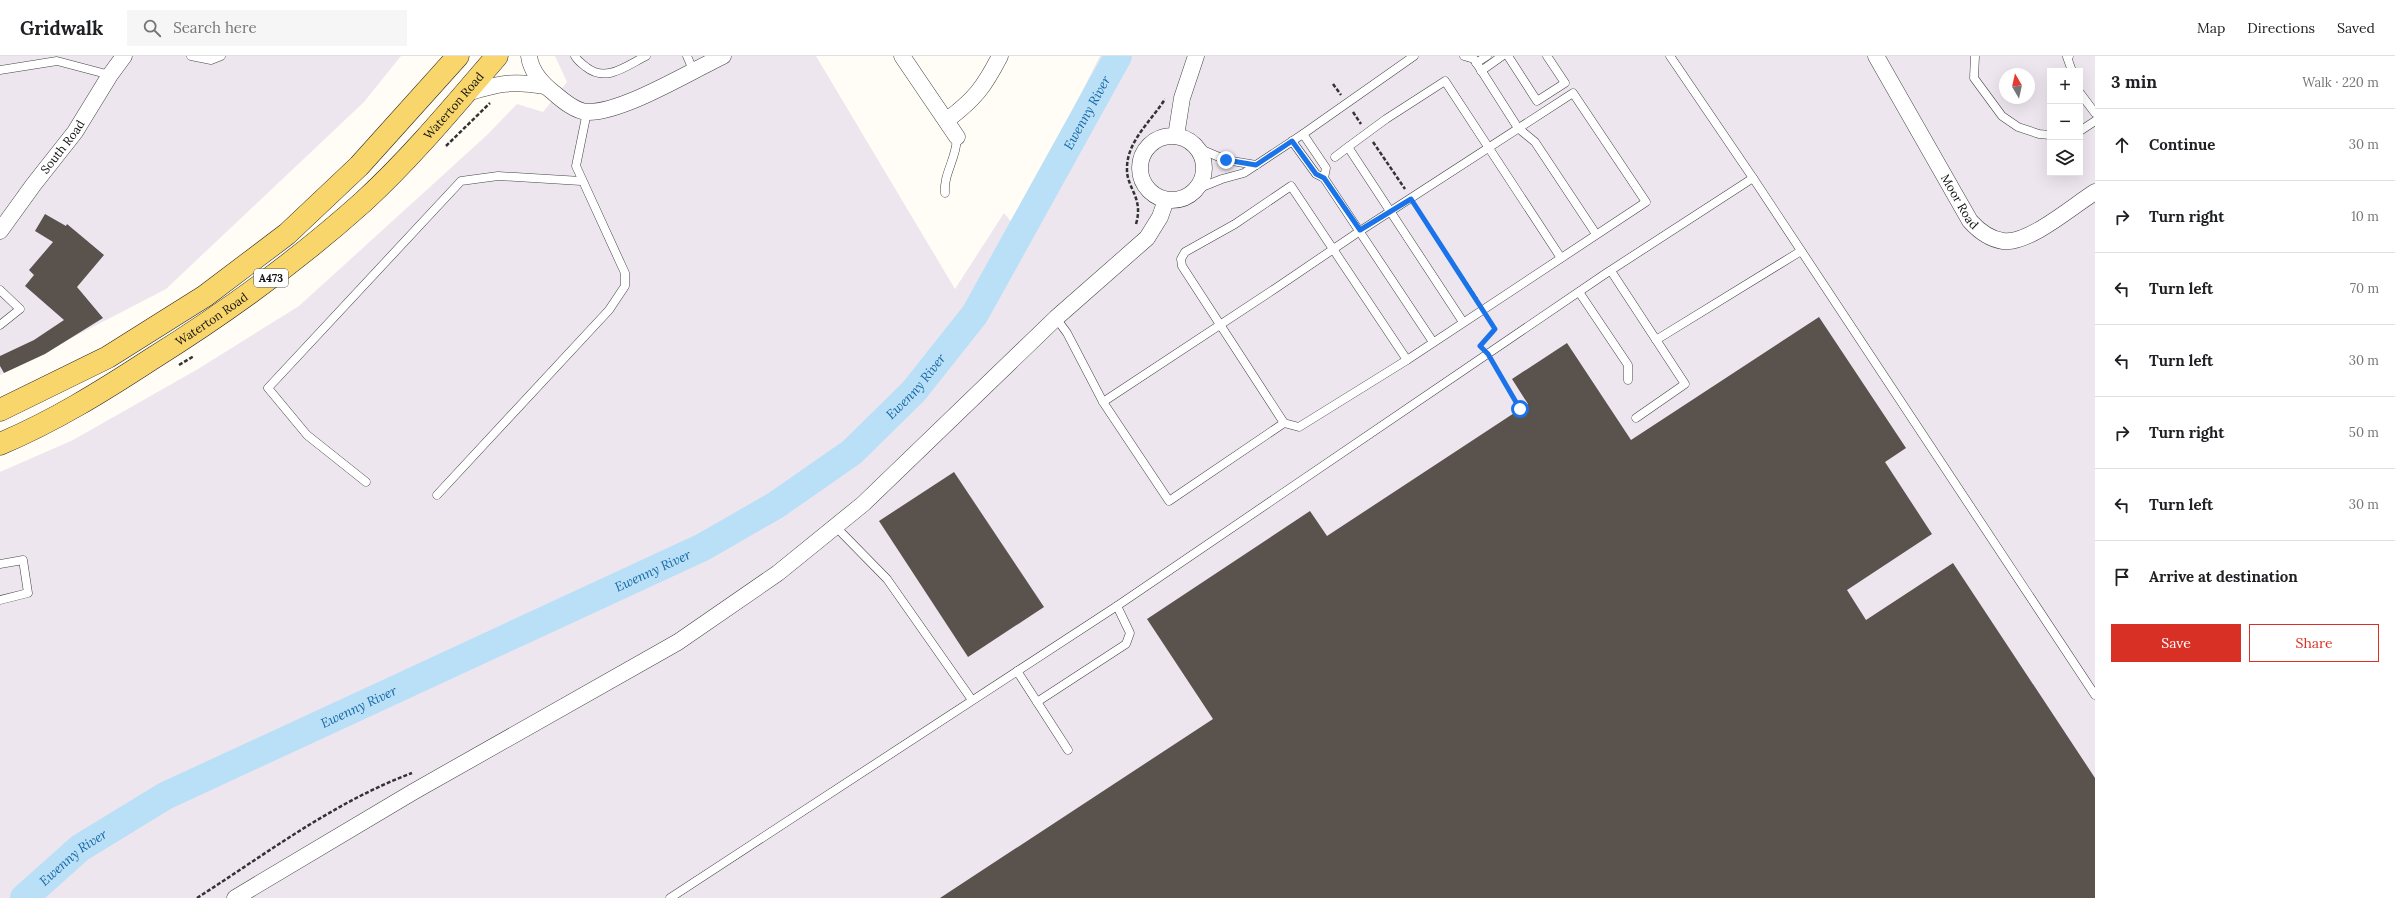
<!DOCTYPE html>
<meta charset="utf-8">
<style>
:root{--surface:#fff;--page:#f6f6f6;--text:#202124;--muted:#757577;--line:#e0e0e0;--accent:#d93025}
body{margin:0;font-family:Lora,serif;background:var(--page);color:var(--text)}
.controls{position:absolute;right:12px;top:12px;display:grid;overflow:hidden;border-radius:0px;box-shadow:0 4px 16px #0002}
.controls button{width:36px;height:36px;display:grid;place-items:center;padding:0;border:0;border-bottom:1px solid var(--line);background:var(--surface);color:var(--text);font:20px sans-serif}
.compass{position:absolute;left:1999px;top:12px;width:36px;height:36px;border-radius:50%;background:var(--surface);box-shadow:0 4px 16px #0002;rotate:351deg}
.stop{position:absolute;width:12px;height:12px;margin:-9px;border:3px solid #1a73e8;border-radius:50%;background:#fff}
.stop.end{background:#1a73e8;border-color:#fff;box-shadow:0 1px 4px #0008}
.list{margin:0;padding:0;list-style:none}
h2{display:flex;justify-content:space-between;align-items:center;height:52px;margin:0;padding:0 16px;font-size:17px}
h2 small{font-size:13px;font-weight:400;color:var(--muted)}
.list li{display:grid;grid-template-columns:26px 1fr auto;gap:12px;align-items:center;box-sizing:border-box;height:72px;padding:0 16px;border-top:1px solid var(--line)}
.list b{display:block;font-size:15px;white-space:nowrap}
.list em{font-size:13px;font-style:normal;color:var(--muted)}
.actions{display:flex;gap:8px;padding:12px 16px}
.actions a{flex:1;padding:9px 0;border:1px solid var(--accent);border-radius:0px;text-align:center;font-size:14px;color:var(--accent)}
.actions .main{background:var(--accent);color:#fff}
.icon{flex:none;width:22px;height:22px;fill:none;stroke:currentColor;stroke-width:2;stroke-linecap:round;stroke-linejoin:round}
.map{position:relative;flex:none;width:2095px;height:842px;overflow:hidden}
header{display:flex;align-items:center;gap:24px;box-sizing:border-box;height:56px;padding:0 20px;background:var(--surface);border-bottom:1px solid var(--line)}
header strong{font-size:19px}
nav{display:flex;gap:22px;margin-inline-start:auto;font-size:14px}
.search{width:280px;height:36px;background:var(--page);display:flex;align-items:center;gap:10px;box-sizing:border-box;padding:0 14px;border-radius:0px;color:var(--muted);font-size:15px}
main{display:flex}
aside{flex:1;background:var(--surface)}
.map>svg:first-child{display:block}
</style>
<header>
<strong>Gridwalk</strong>
<div class="search"><svg class="icon" aria-label="search" viewBox="0 0 24 24"><circle cx="10" cy="10" r="6"/><path d="M15 15l6 6"/></svg>Search here</div>
<nav><a>Map</a><a>Directions</a><a>Saved</a></nav>
</header>
<main>
<div class="map">
<svg width="2095" height="842" viewBox="0 0 2095 842">
<rect width="100%" height="100%" fill="#fffdf5"/>
<!-- industrial -->
<g fill="#eee6ef" fill-rule="evenodd">
<path d="M0,0H401L364,46L166,233L0,319Z"/>
<path d="M555,0H816L955,233L1004,157L1014,169L1100,0H2095V842H0V416L73,384L198,313L299,250L487,79L517,48L543,56L567,26ZM2050,15H2080V117H2050ZM2005,18H2029V42H2005Z"/>
</g>
<g fill="none" stroke-linecap="round" stroke-linejoin="round">
<!-- river -->
<path stroke="#b9e0f7" stroke-width="28" id="s1" d="M24,842L80,792L165,740L703,491L776,449L852,396L914,335L975,258L1118,0"/>
</g>
<!-- building -->
<g fill="#5a524d">
<path d="M45,158L66,170L67,168L104,199L77,231L103,262L45,298L4,317L0,310V300L34,284L64,264L25,230L34,219L29,214L53,186L35,175Z"/>
<path d="M1819,261L1906,392L1885,406L1932,478L1847,534L1866,564L1953,507L2095,722V842H940L1213,663L1147,563L1310,455L1327,480L1528,348L1512,323L1567,287L1631,384Z"/>
<path d="M954,416L1044,551L968,601L879,465Z"/>
</g>
<g fill="none" stroke-linecap="round" stroke-linejoin="round">
<!-- service casing -->
<g stroke="#444" stroke-width="9">
<g id="service">
<path d="M191,0L211,4L221,0"/>
<path d="M575,0C577,4 582,8 586,11C606,27 626,10 646,0"/>
<path d="M687,0L693,14"/>
<path d="M1464,0L1474,3L1518,72L1535,86L1596,178"/>
<path d="M1508,0L1537,45L1565,27L1547,0"/>
<path d="M1670,0L1753,122L2095,639"/>
<path d="M1975,0L1974,22L2002,60L2018,71L2039,78L2050,79"/>
<path d="M2069,0L2067,1L2072,15"/>
<path d="M1476,7L1487,0"/>
<path d="M0,14L57,5L110,19"/>
<path d="M1481,15L1502,0"/>
<path d="M2080,37L2095,57"/>
<path d="M2080,75L2095,65"/>
<path d="M1303,78L1326,112L1324,122"/>
<path d="M1292,85L1316,118L1324,122L1433,286"/>
<path d="M1348,91L1386,63L1445,25L1561,202"/>
<path d="M1198,92L1226,104L1256,109"/>
<path d="M1335,101L1348,91L1463,266"/>
<path d="M1291,130L1407,304L1299,371L1284,367L1182,210L1181,203L1185,196L1235,168Z"/>
<path d="M1197,133L1222,123L1244,117L1303,78L1414,0"/>
<path d="M945,137C943,118 957,102 957,81"/>
<path d="M1611,215L1685,328L1636,362"/>
<path d="M0,234L20,253L0,269"/>
<path d="M1579,236L1628,309V324"/>
<path d="M1056,262L1067,277L1103,346L1169,445L1284,367"/>
<path d="M1656,284L1801,195"/>
<path d="M1103,346L1276,232L1360,175L1573,37L1646,146L1407,304"/>
<path d="M366,426L307,379L268,332L461,125L498,120L581,125"/>
<path d="M437,439L609,254L625,230V217L576,110L587,56"/>
<path d="M836,471L887,523L972,644"/>
<path d="M0,508L23,504L28,537L0,544"/>
<path d="M1017,615L1068,694"/>
<path d="M1037,646L1126,588L1130,577L1117,550"/>
<path d="M670,842L1117,550L1605,218L1753,122"/>
</g>
</g>
<!-- minor casing -->
<g stroke="#444" stroke-width="17">
<g id="minor">
<path d="M529,0C531,16 541,27 554,37C562,44 576,56 588,56C624,56 689,16 723,0"/>
<path d="M902,0L957,81"/>
<path id="s2" d="M1876,0L1970,165C1979,175 1989,183 2003,185C2028,189 2074,149 2095,136"/>
<path d="M467,37C497,28 513,24 544,30"/>
<path d="M947,64C975,43 984,31 1000,0"/>
<circle cx="1172" cy="112" r="32"/>
<path d="M1176,80L1182,42L1196,0"/>
<path id="s3" d="M0,175L34,128L75,76L110,19L124,0"/>
<path d="M235,842L413,736L678,586L778,517L863,448L1056,262L1147,182L1160,161L1166,144"/>
</g>
</g>
<!-- primary casing -->
<g stroke="#222" stroke-width="23">
<g id="primary">
<path d="M0,354L108,301L205,240L287,178L359,110L458,0"/>
<path id="s4" d="M0,388C54,365 101,336 150,304C227,256 295,207 363,146C411,102 454,50 497,0"/>
</g>
</g>
<!-- path -->
<g stroke="#333" stroke-width="2.5" stroke-dasharray="4 2" stroke-linecap="butt">
<path d="M1333,28L1341,39"/>
<path d="M1353,56L1361,68"/>
<path d="M1373,86L1405,133"/>
<path d="M446,90L490,47"/>
<path d="M1416,151L1477,243"/>
<path d="M1136,168C1144,141 1126,132 1127,112C1127,85 1152,64 1165,43"/>
<path d="M1483,286L1495,273L1489,263"/>
<path d="M1493,307L1520,353"/>
<path d="M179,309L194,300"/>
<path d="M197,842C266,798 334,746 412,717"/>
</g>
<!-- service -->
<use href="#service" stroke="#fff" stroke-width="8"/>
<!-- minor -->
<use href="#minor" stroke="#fff" stroke-width="16"/>
<!-- primary -->
<use href="#primary" stroke="#f9d66b" stroke-width="22"/>
</g>
<g fill="none" stroke-linecap="round" stroke-linejoin="round">
<!-- route -->
<path stroke="#1a73e8" stroke-width="5" d="M1226,104L1256,109L1292,85L1316,118L1324,122L1360,174L1411,143L1495,273L1480,290L1488,298L1520,353"/>
</g>
<g text-anchor="middle" stroke-width="4" stroke-linejoin="round" paint-order="stroke">
<!-- shield labels -->
<rect fill="#fff" stroke="#585858" stroke-width="1" x="254" y="213" width="34" height="18" rx="3"/>
<g font-size="11" font-weight="bold" fill="#111">
<text x="271" y="226">A473</text>
</g>
<!-- street labels -->
<g font-size="12" fill="#111" stroke="#fff">
<text dy="4" stroke="none"><textPath href="#s4" startOffset="570">Waterton Road</textPath></text>
<text dy="4" stroke="none"><textPath href="#s3" startOffset="105">South Road</textPath></text>
<text dy="4" stroke="none"><textPath href="#s2" startOffset="168">Moor Road</textPath></text>
<text dy="4" stroke="none"><textPath href="#s4" startOffset="246">Waterton Road</textPath></text>
</g>
<!-- water labels -->
<g font-size="13" font-style="italic" fill="#1768a6" stroke="#fff">
<text dy="5" stroke="none"><textPath href="#s1" startOffset="1360">Ewenny River</textPath></text>
<text dy="5" stroke="none"><textPath href="#s1" startOffset="1036">Ewenny River</textPath></text>
<text dy="5" stroke="none"><textPath href="#s1" startOffset="712">Ewenny River</textPath></text>
<text dy="5" stroke="none"><textPath href="#s1" startOffset="388">Ewenny River</textPath></text>
<text dy="5" stroke="none"><textPath href="#s1" startOffset="64">Ewenny River</textPath></text>
</g>
</g>
</svg>
<div class="controls">
<button>+</button>
<button>−</button>
<button><svg class="icon" aria-label="layers" viewBox="0 0 24 24"><path d="M12 4l9 5-9 5-9-5zM3 14l9 5 9-5"/></svg></button>
</div>
<svg class="compass" viewBox="-18 -18 36 36"><path d="M0-13l5 13h-10z" fill="#e53935"/><path d="M0 13l5-13h-10z" fill="#757577"/></svg>
<div class="stop" style="left:1520px;top:353px"></div>
<div class="stop end" style="left:1226px;top:104px"></div>
</div>
<aside>
<h2>3 min<small>Walk · 220 m</small></h2>
<ul class="list">
<li><svg class="icon" aria-label="ahead" viewBox="0 0 24 24"><path d="M12 20V5M6 11l6-6 6 6"/></svg><div><b>Continue</b></div><em>30 m</em></li>
<li><svg class="icon" aria-label="right" viewBox="0 0 24 24"><path d="M7 20v-9h11M14 6l5 5-5 5"/></svg><div><b>Turn right</b></div><em>10 m</em></li>
<li><svg class="icon" aria-label="left" viewBox="0 0 24 24"><path d="M17 20v-9H6M10 6l-5 5 5 5"/></svg><div><b>Turn left</b></div><em>70 m</em></li>
<li><svg class="icon" aria-label="left" viewBox="0 0 24 24"><path d="M17 20v-9H6M10 6l-5 5 5 5"/></svg><div><b>Turn left</b></div><em>30 m</em></li>
<li><svg class="icon" aria-label="right" viewBox="0 0 24 24"><path d="M7 20v-9h11M14 6l5 5-5 5"/></svg><div><b>Turn right</b></div><em>50 m</em></li>
<li><svg class="icon" aria-label="left" viewBox="0 0 24 24"><path d="M17 20v-9H6M10 6l-5 5 5 5"/></svg><div><b>Turn left</b></div><em>30 m</em></li>
<li><svg class="icon" aria-label="arrive" viewBox="0 0 24 24"><path d="M6 21V4h12l-3 4 3 4H6"/></svg><div><b>Arrive at destination</b></div></li>
</ul>
<div class="actions"><a class="main">Save</a><a>Share</a></div>
</aside>
</main>
